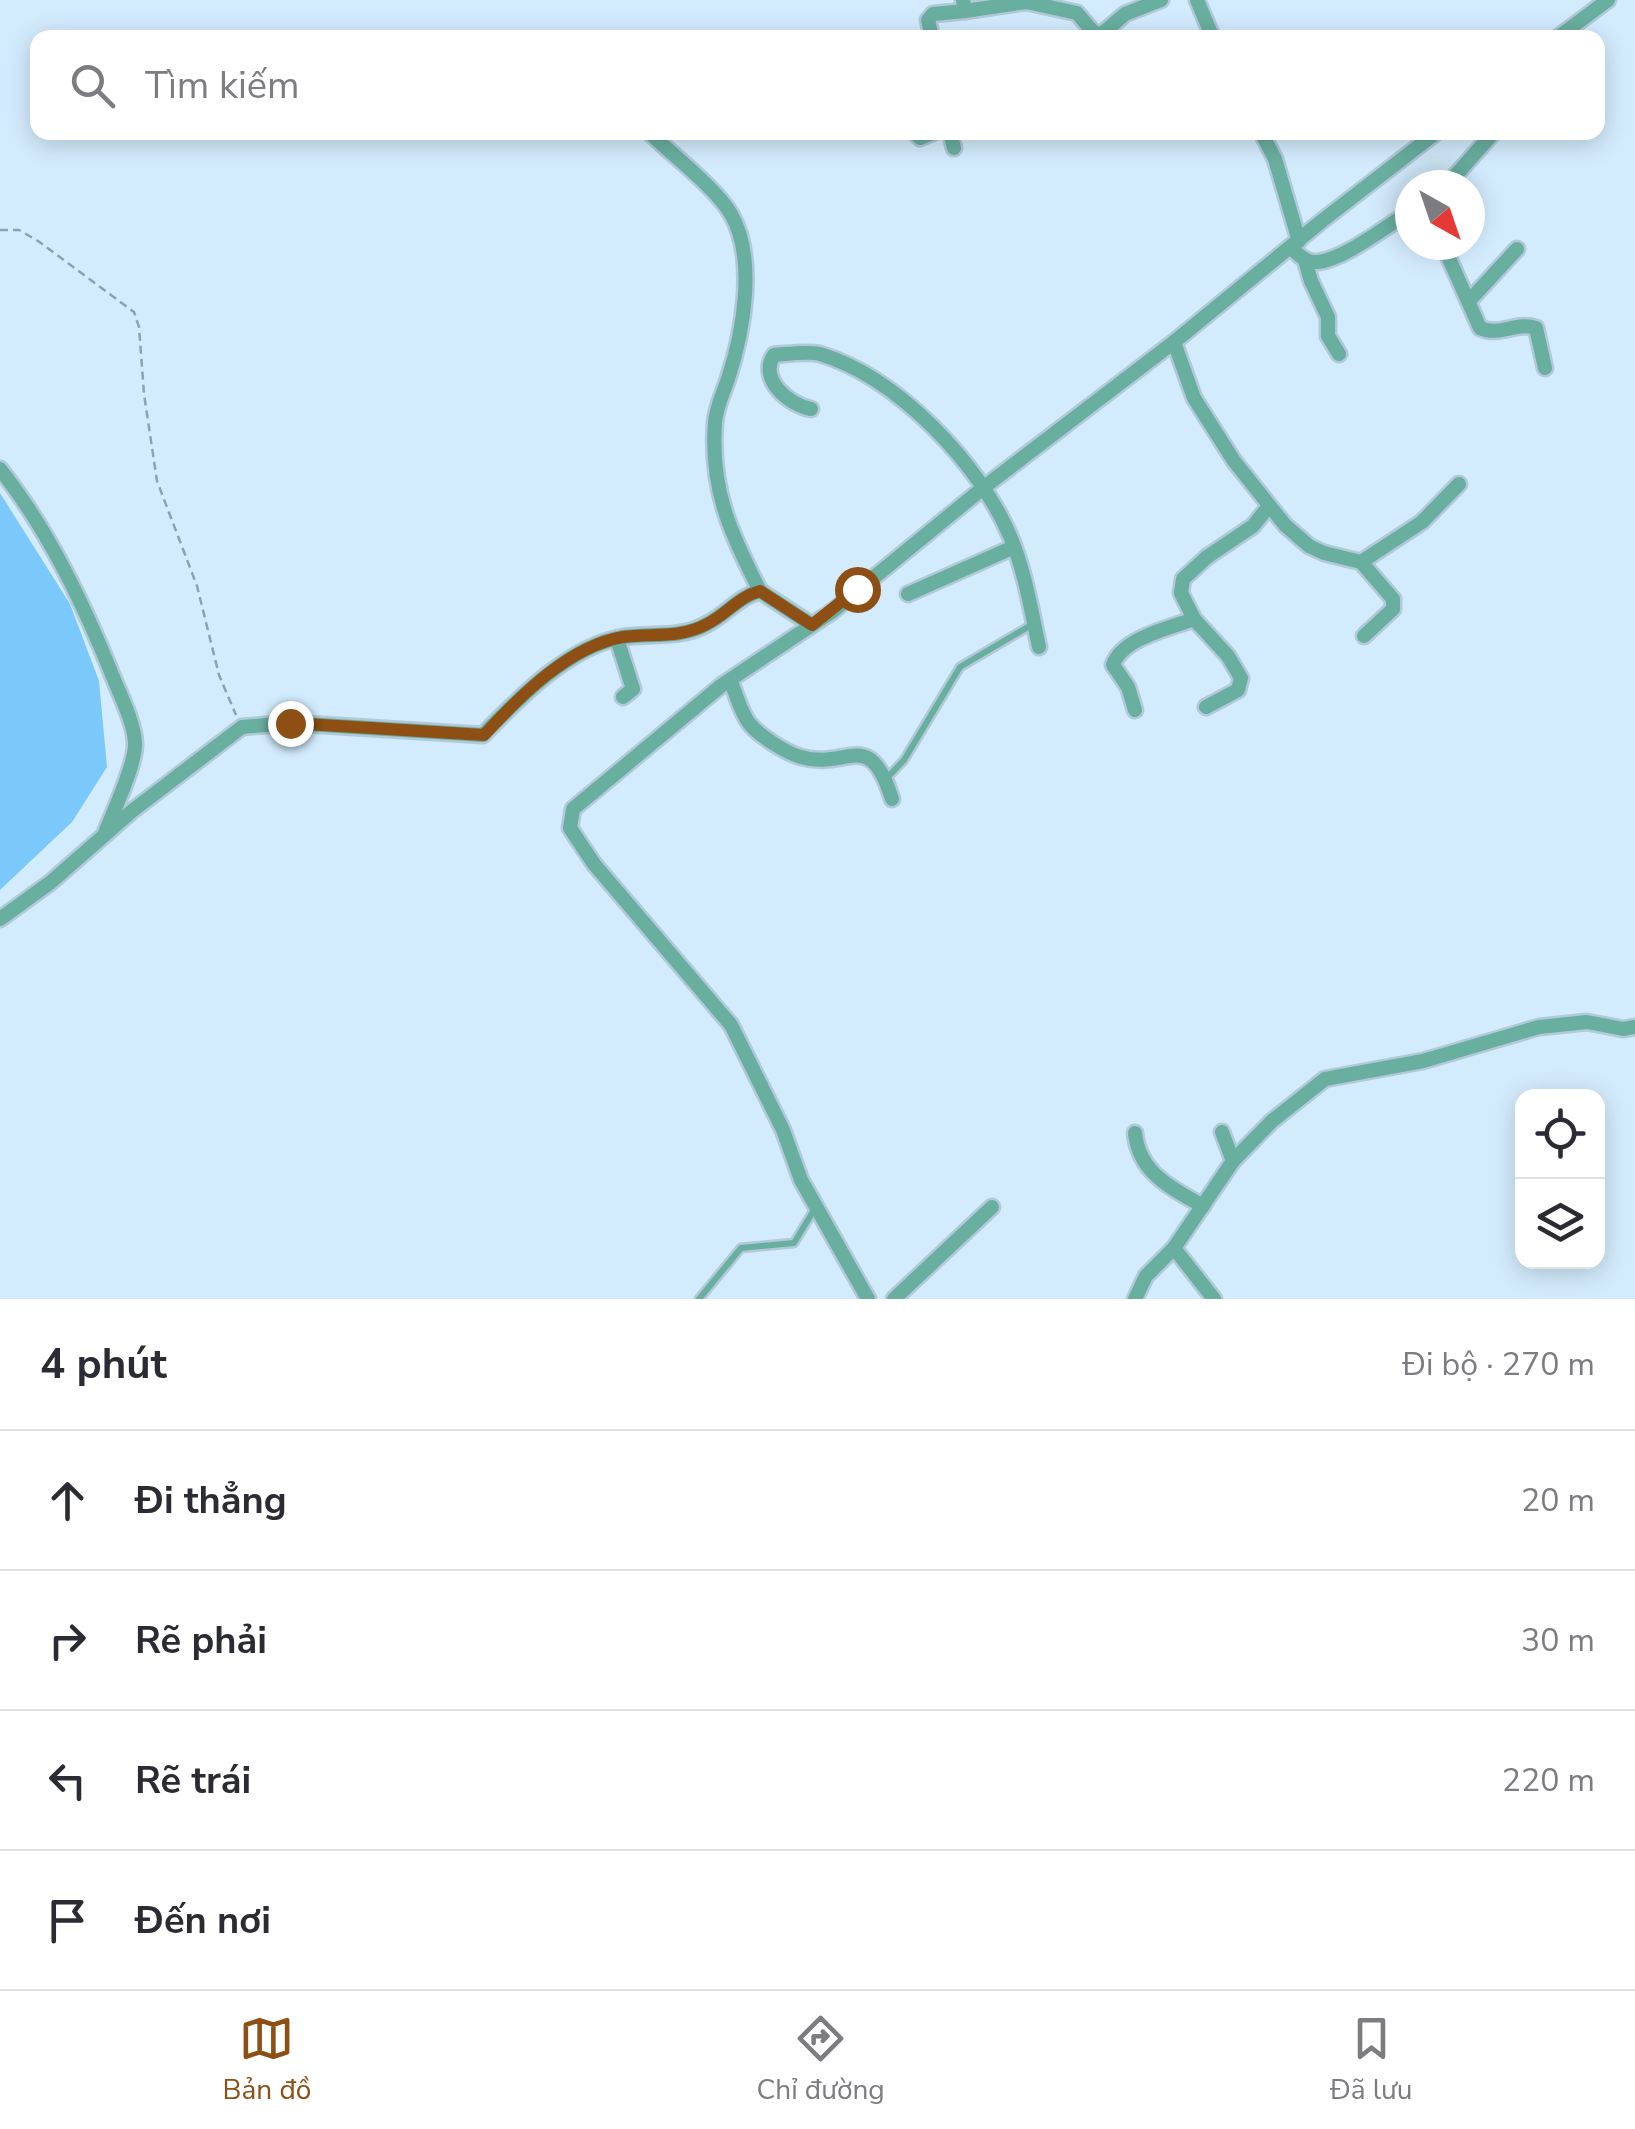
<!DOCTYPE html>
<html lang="vi">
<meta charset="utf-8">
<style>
:root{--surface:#fff;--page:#f2f2f3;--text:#2b2b33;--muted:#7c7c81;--line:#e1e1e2;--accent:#8d4f13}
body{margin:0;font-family:"Nunito Sans",sans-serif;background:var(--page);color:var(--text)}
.controls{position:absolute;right:30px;bottom:30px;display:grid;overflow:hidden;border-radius:20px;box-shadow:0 5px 25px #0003}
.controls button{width:90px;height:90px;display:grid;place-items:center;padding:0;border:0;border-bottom:2px solid var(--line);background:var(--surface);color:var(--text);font:50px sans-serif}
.compass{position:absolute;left:1395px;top:170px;width:90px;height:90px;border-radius:50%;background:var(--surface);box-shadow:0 5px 25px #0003;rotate:140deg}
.stop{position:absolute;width:30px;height:30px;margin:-22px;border:8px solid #8d4f13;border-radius:50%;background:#fff}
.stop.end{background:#8d4f13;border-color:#fff;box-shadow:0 2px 10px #0008}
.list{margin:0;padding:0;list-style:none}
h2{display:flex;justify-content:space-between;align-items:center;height:130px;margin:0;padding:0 40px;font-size:42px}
h2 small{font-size:32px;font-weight:400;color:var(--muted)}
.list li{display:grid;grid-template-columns:65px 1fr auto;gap:30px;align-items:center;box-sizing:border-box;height:140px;padding:0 40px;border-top:2px solid var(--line)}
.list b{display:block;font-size:38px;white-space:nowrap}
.list em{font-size:32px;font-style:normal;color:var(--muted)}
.icon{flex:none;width:55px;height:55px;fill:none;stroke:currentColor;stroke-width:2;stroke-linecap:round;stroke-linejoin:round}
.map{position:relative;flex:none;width:1635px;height:1299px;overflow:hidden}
.search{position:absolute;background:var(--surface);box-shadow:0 5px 25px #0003;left:30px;right:30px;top:30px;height:110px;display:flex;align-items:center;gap:25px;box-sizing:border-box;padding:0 35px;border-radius:20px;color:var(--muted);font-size:38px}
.sheet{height:690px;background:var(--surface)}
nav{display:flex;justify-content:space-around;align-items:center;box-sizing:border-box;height:140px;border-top:2px solid var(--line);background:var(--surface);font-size:28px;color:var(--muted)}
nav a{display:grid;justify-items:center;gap:5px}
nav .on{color:var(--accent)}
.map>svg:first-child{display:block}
</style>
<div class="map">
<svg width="1635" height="1299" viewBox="0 0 1635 1299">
<rect width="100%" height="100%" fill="#d3ecfd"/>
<!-- water -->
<path fill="#7bc8fb" d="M0,493L70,604L99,681L107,767L72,822L0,890Z"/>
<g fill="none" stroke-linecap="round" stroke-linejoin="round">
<!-- service casing -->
<g stroke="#b2c9d9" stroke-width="11">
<g id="service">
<path d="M886,779L904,760L960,667L1033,624"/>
<path d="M699,1299L741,1248L794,1243L814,1210"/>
</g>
</g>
<!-- minor casing -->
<g stroke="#b2c9d9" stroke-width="19">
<g id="minor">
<path d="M963,0L965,11L1026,2L1077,13L1095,34L1103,33L1125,14L1161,0"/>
<path d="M1197,0L1213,38"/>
<path d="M932,38L928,20L933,14L965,11"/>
<path d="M1557,38L1608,0"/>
<path d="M649,132C672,155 715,187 731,214C757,259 743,333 728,379C723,394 716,407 715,423C710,490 731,534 760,591"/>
<path d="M914,132L920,138L935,132"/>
<path d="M950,132L954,148"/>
<path d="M1261,132L1275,159L1299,241"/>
<path d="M1447,185L1494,132"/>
<path d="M1443,245L1480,328C1500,337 1517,321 1536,328L1545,368"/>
<path d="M1291,248C1299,255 1306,263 1318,262C1345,259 1386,226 1410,212"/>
<path d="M1305,260L1311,281L1328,317V336L1339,354"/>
<path d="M1469,301L1517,249"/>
<path d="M1174,342L1194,398L1234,461L1285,525L1309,546L1324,553L1361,562L1393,599V609L1364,636"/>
<path d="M811,409C789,405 758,379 774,355C789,354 807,351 820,354C897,377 979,463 1010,536C1025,571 1031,610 1039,647"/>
<path d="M0,469C49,531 84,605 113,677C121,697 134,722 135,743C136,763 114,811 106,830"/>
<path d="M1361,562L1422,522L1459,484"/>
<path d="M908,594L1014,547"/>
<path d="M617,639L633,689L623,697"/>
<path d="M730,680C736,693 740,711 749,723C758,735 786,753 801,757C847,771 869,725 892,799"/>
<path d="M1206,707L1238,690L1241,678L1228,656L1194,619L1181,593L1183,579L1207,557L1253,526L1269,506"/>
<path d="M1135,710L1128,687L1113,665C1122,638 1170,628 1194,619"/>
<path d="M0,919L51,882L132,811L242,727L290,723L483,735C519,698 569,646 623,637C651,633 681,639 707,624C727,614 738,597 760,591L812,625"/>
<path d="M1222,1132L1233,1161"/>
<path d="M1135,1133C1139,1173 1171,1188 1203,1206"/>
<path d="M1174,1248L1214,1299"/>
<path d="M868,1299L801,1180L783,1130L731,1025L594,864L570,828L573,809L722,685L833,611L983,488L1174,342L1323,220L1437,132"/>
<path d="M894,1299L992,1207"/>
<path d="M1135,1299L1146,1276L1174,1248L1233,1161L1272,1121L1325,1079L1423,1061L1539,1027L1587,1022L1623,1029L1635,1027"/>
</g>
</g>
<!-- path -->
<path stroke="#8da2b1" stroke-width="2.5" stroke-dasharray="8 5" stroke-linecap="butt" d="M0,230H19L38,241L134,312L139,327L144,394L157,481L197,586L219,675L236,715"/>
<!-- service -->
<use href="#service" stroke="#69afa0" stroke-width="6"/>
<!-- minor -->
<use href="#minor" stroke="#69afa0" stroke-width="14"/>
</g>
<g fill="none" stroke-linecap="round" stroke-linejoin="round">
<!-- route -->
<path stroke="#8d4f13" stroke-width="12" d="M290,723L484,735C519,697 569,646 623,637C651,633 679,639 707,624C727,614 738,597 760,591L812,625L857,589"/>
</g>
</svg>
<div class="controls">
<button><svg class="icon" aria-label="locate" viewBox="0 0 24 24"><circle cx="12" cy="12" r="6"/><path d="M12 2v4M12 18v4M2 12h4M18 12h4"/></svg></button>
<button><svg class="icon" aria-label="layers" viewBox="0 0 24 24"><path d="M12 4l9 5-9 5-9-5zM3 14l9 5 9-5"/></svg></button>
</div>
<svg class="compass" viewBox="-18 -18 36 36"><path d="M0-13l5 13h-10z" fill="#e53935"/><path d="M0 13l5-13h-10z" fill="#7c7c81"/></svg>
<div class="stop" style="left:857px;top:589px"></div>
<div class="stop end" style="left:290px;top:723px"></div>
<div class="search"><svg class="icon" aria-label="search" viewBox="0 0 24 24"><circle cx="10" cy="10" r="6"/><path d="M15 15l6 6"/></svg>Tìm kiếm</div>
</div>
<section class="sheet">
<h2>4 phút<small>Đi bộ · 270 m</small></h2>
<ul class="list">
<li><svg class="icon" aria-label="ahead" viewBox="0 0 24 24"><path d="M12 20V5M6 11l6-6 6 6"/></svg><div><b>Đi thẳng</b></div><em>20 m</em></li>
<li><svg class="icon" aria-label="right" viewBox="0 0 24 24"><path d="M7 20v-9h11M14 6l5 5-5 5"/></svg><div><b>Rẽ phải</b></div><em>30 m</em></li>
<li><svg class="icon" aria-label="left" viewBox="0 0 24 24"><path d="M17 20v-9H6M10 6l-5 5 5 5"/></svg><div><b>Rẽ trái</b></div><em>220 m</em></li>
<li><svg class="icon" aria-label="arrive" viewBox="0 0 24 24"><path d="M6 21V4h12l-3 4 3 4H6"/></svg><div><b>Đến nơi</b></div></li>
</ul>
</section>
<nav>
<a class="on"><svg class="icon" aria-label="map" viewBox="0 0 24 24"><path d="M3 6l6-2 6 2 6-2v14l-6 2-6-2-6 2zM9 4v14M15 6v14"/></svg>Bản đồ</a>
<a><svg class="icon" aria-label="directions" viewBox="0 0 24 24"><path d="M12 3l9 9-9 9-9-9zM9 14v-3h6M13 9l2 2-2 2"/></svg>Chỉ đường</a>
<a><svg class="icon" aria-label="saved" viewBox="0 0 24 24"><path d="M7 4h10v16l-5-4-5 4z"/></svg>Đã lưu</a>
</nav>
